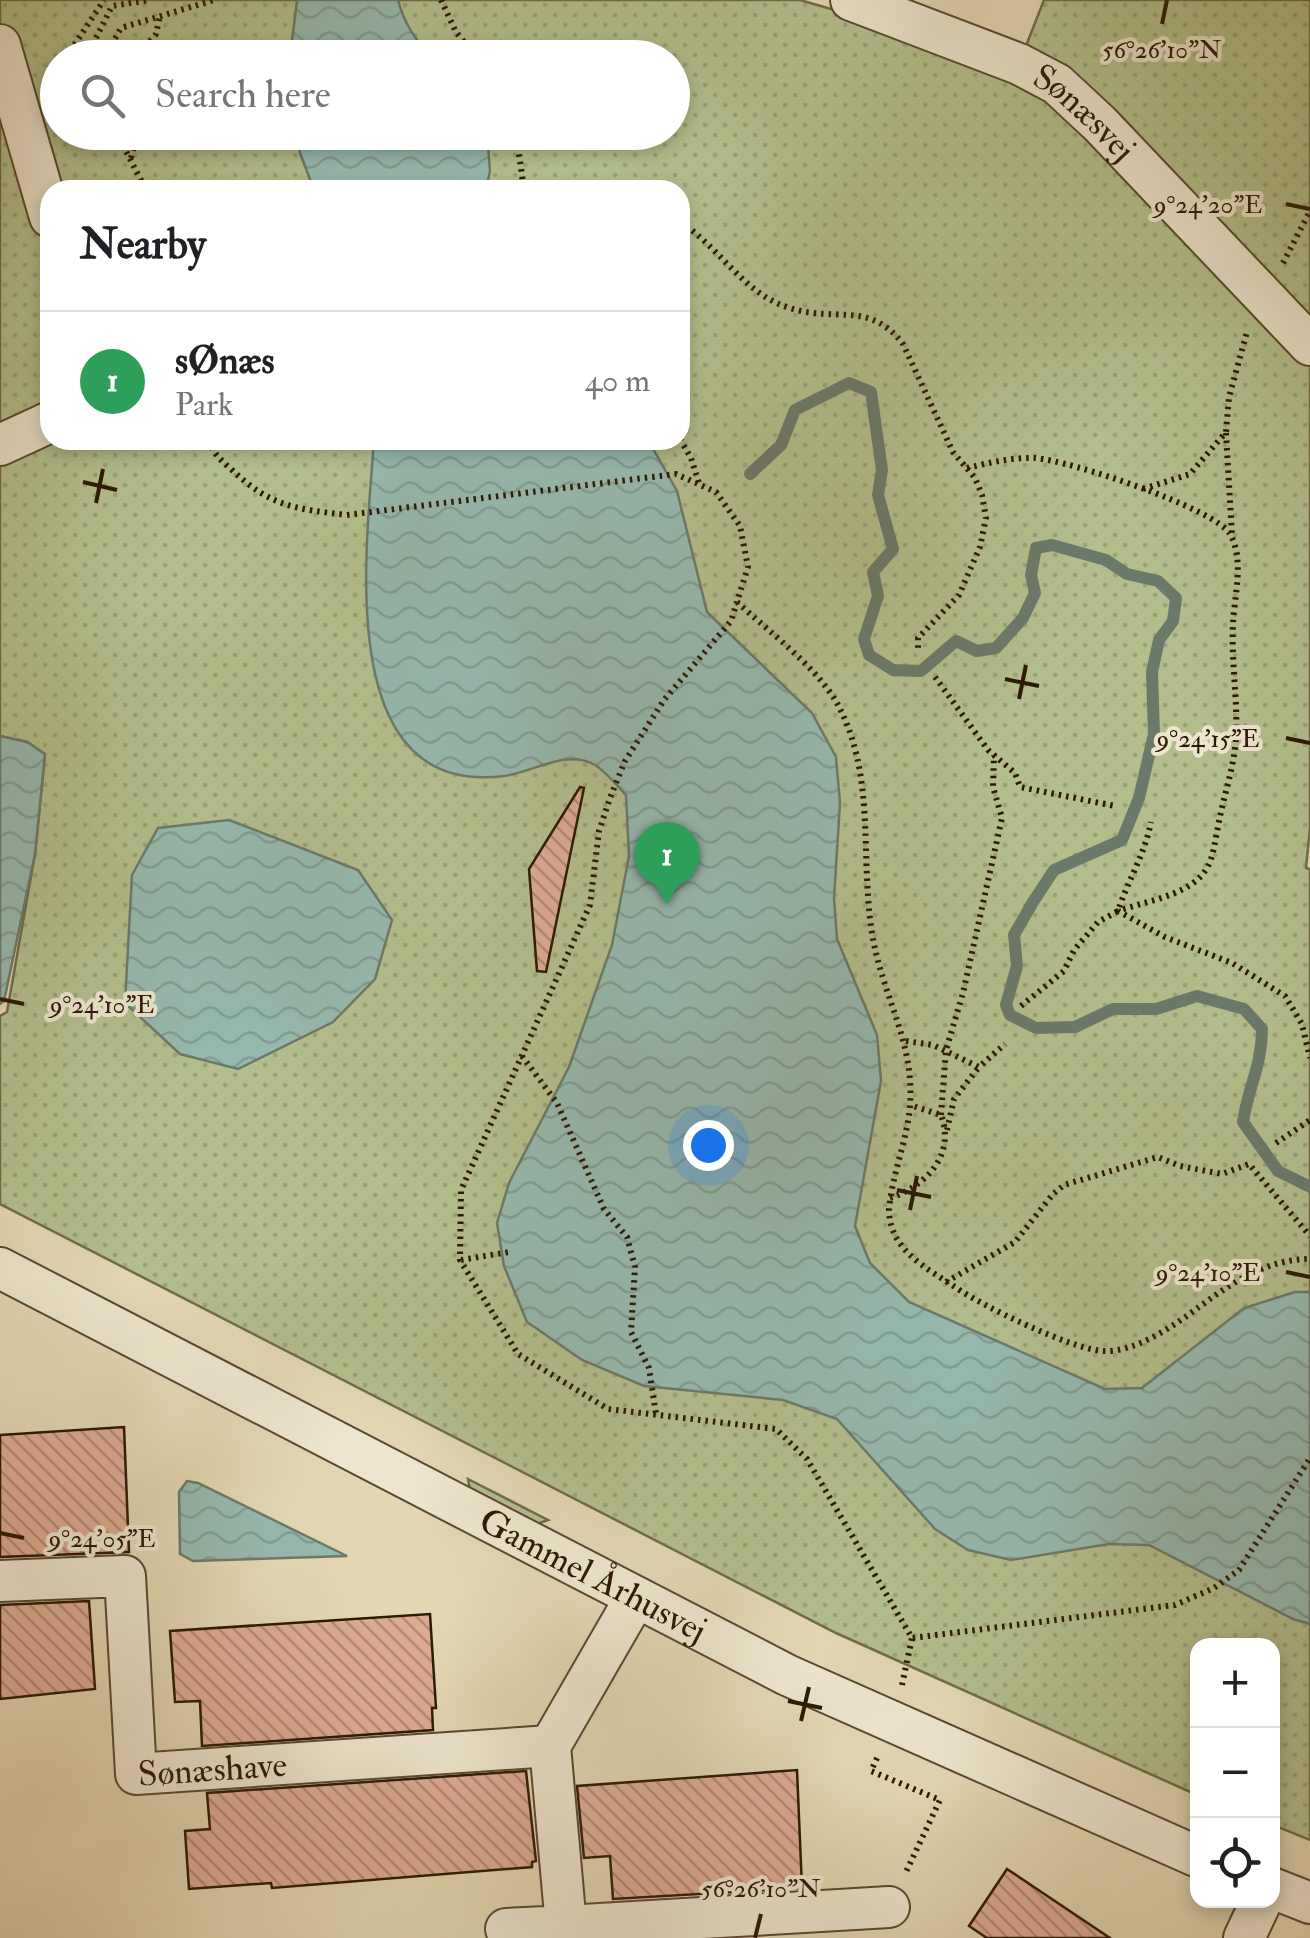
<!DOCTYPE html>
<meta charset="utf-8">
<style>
:root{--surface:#fff;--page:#f6f6f6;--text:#202124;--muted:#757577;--line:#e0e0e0;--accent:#ea580c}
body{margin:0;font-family:"IM FELL Double Pica",serif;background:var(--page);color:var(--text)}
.controls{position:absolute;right:30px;bottom:30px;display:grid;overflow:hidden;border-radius:20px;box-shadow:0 5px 15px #0003}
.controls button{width:90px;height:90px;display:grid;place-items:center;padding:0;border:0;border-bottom:2px solid var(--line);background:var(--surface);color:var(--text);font:50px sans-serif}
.you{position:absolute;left:708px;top:1145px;width:35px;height:35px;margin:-25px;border:8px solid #fff;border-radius:50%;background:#1a73e8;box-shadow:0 0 0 15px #1a73e833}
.badge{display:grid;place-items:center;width:65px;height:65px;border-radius:50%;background:var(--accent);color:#fff;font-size:32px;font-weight:700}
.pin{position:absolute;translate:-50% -82px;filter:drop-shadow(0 2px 5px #0008)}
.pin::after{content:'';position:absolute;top:52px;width:35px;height:30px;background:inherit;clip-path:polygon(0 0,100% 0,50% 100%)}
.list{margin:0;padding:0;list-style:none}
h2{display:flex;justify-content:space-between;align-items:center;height:130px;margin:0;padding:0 40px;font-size:42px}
h2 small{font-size:32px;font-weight:400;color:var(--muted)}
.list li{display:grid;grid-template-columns:65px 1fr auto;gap:30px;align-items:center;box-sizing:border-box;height:140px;padding:0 40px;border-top:2px solid var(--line)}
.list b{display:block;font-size:38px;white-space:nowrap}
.list p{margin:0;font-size:32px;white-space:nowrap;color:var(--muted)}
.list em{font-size:32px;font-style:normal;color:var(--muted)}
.icon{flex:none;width:55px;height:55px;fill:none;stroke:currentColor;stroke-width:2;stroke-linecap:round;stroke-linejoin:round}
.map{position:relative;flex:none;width:1310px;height:1938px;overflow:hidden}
.search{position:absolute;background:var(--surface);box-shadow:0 5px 15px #0003;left:40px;top:40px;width:650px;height:110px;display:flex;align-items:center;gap:25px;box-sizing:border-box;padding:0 35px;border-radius:55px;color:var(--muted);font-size:38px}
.panel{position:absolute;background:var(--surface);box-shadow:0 5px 15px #0003;left:40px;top:180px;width:650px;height:270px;border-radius:30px}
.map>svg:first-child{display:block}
</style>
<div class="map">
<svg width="1310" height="1938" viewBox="0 0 1310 1938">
<defs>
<pattern id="park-dots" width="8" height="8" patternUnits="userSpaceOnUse" patternTransform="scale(2.5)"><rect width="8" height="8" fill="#b3be8c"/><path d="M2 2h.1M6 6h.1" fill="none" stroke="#9aa377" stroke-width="1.8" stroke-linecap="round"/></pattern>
<pattern id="water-waves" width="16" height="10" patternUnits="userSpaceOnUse" patternTransform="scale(2.5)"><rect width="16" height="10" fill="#95b9ae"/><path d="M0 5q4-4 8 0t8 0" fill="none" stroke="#819e94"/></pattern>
<pattern id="building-back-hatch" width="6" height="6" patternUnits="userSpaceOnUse" patternTransform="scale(2.5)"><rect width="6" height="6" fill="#ddab92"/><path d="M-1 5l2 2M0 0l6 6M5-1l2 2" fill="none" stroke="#b38a75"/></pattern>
</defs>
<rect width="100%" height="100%" fill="#e3d7b2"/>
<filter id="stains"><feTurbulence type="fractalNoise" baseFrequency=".002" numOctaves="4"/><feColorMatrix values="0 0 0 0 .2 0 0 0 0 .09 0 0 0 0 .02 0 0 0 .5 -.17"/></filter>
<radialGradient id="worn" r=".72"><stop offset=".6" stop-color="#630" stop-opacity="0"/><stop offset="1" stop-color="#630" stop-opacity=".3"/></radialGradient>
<!-- green -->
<path fill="#b3be8c" stroke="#706c48" stroke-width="2.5" d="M468,1479L548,1520L526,1528L472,1501Z"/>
<!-- park -->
<g fill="url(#park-dots)" stroke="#706c48" stroke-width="2.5" fill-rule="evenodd">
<path d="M0,0H800L890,26L1029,81L1310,360V828L1306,868L1310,869V1840L1273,1825L1272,1646H1198L1197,1795L836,1633L0,1204V1016L7,1012L35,854L45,754L27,742L0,736ZM58,58H672V132H58ZM50,190H680V440H50Z"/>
<path d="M1044,0H1310V329L1024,51Z"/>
</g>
<!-- water -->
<g fill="url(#water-waves)" stroke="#6b796a" stroke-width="2.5">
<path d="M297,0H398C404,23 416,42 433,57H290Z"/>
<path d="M297,133H487L490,171L486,190H314L300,153Z"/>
<path d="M374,440H648L677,491L707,612L812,713L836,757L840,803L834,898L837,939L877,1035L881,1081L855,1226L870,1263L909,1302L1105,1389L1142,1388L1244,1308L1295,1292H1310V1624L1293,1619L1149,1545L1109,1544L1011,1560L968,1550L935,1529L837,1419L783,1400L644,1386L582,1360L527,1322L504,1266L497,1223L509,1183L569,1067L612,945L629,856L626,795C617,786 605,770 593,764C566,749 531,773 504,776C331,798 367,544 374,440Z"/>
<path d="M0,736L27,742L45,754L35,854L4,1001L0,1004Z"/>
<path d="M229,820L358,870L392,920L375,979L333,1022L238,1069L180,1054L125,1003L132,875L158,828Z"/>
<path d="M187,1481L198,1483L347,1556L193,1561L180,1554L179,1492Z"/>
</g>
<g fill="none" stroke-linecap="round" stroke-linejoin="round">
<!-- stream -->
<path stroke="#6b796a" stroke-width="12" d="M750,474L781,445L795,410L849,383L871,392L882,470L878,495L893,549L873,572L878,596L864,639L869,655L893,670L921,671L956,641L977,651L996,648L1023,618L1035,593L1031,575L1036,548L1052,545L1106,560L1127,574L1158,581L1176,598L1173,621L1159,640L1152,672L1154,734L1139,798L1122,840L1054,870L1033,902L1014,935L1017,966L1006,1005L1010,1015L1036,1028L1075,1027L1113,1009H1156L1197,996L1244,1009L1262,1029C1262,1066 1248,1087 1243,1122L1278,1171L1310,1187"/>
</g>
<!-- building -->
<g fill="url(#building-back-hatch)" stroke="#2c1904" stroke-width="2.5">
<path d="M580,787L584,788L546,972L537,971L529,869Z"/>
<path d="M124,1427L129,1552L0,1557V1435Z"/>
<path d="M89,1601L95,1689L0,1699V1605Z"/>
<path d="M430,1614L436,1708H432L433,1730L202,1746L200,1701L175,1702L170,1631Z"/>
<path d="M797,1770L802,1888L613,1899L610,1856L584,1858L577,1786Z"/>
<path d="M526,1771L536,1861L532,1862V1867L272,1888L271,1883L189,1889L185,1831L210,1829L207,1793Z"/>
<path d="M1007,1869L1110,1938H987L969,1926Z"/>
</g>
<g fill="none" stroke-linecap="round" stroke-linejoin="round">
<!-- minor casing -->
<g stroke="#5a4830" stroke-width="44">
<g id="minor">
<path id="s1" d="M851,0L1019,64L1057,84L1100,124L1310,345"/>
<path d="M0,45L50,217"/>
<path d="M0,445L50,422"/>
<path id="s2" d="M0,1268L787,1675L1198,1857"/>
<path id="s3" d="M0,1581L125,1576L136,1774L550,1746"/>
<path d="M1272,1888L1310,1903"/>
<path d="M566,1926L889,1907"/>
<path d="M506,1929L566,1926L550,1746L636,1597"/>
<path d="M1244,1938L1262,1900"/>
</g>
</g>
<!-- path -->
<g stroke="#2c1904" stroke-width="6" stroke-dasharray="2.5 5" stroke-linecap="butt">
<path d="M441,0L456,32L477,58"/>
<path d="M74,58L71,50L104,0"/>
<path d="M86,58L112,6L150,0"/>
<path d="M104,58L121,28L214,0"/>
<path d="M135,58L156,34L160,15"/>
<path d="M116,132L146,190"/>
<path d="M516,132L524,190"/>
<path d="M131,158L138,132"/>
<path d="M592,190H619"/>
<path d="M680,222C719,246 744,295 790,308C836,323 869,300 903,344L953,452L975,478L982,495L986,518L980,547L959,595L918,638V649"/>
<path d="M1283,263L1310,211"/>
<path d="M1226,433L1232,535"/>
<path d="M680,439L691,458L699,483"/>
<path d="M209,440C213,454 222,461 232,470C271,507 296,509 347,515L676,474L716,492L740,526L748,567L731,621L664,700L625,761L610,798L599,831L590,905L461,1190L460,1260L518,1354L608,1409L776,1429L807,1459L912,1638L1175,1605L1214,1588L1239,1570L1310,1458"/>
<path d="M967,468C988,463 1013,457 1035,458C1067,460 1215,508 1230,534C1245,560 1234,596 1233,624C1231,662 1238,700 1236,738C1234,769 1223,797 1218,827C1214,844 1214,862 1201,876C1183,896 1143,902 1118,911L1165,937L1232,963L1285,996L1302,1024L1310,1058"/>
<path d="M1143,489L1190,474L1226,432L1229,397L1247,332"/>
<path d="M737,602C768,631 818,668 838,705C878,780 858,864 874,944C885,999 915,1047 910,1106C907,1141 892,1174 889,1210C890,1250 925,1267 955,1287C982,1306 1071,1349 1103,1351C1135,1353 1175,1325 1199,1307C1233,1282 1267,1259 1310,1259"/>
<path d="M935,677L988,750L1015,773L1020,787L1115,806"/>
<path d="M1021,1006L1064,971L1074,950L1098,922L1118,911C1128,880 1145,854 1151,822"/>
<path d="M906,1041L933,1045L979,1067L1005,1044"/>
<path d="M522,1056L557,1103L604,1209L627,1237L635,1267L631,1332L649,1368L656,1414"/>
<path d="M941,1115L946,1050L963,993L1002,818L993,787L994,755"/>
<path d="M947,1130L954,1099L979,1067"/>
<path d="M1276,1143L1310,1120"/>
<path d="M890,1198C926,1186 956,1155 941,1115L910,1105"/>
<path d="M461,1260L509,1252"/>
<path d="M946,1282L1015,1242L1053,1194L1064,1185L1158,1157L1180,1166L1222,1174L1249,1164L1310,1236"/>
<path d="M902,1685L912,1638"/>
<path d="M877,1758L871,1771L940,1800L906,1872"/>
</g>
<!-- minor -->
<use href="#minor" stroke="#ede5cd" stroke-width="40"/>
</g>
<!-- ticks -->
<path fill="none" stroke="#2c1904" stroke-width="4" d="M1162,24L1167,0M1286,204L1310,209M83,482L117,490M96,503L103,469M1005,679L1039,686M1019,699L1026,665M1286,738L1310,743M0,999L24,1004M897,1190L931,1197M910,1210L917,1176M1286,1272L1310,1277M0,1533L24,1538M788,1701L822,1708M801,1721L809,1687M755,1938L761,1914"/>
<g text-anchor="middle" stroke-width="8" stroke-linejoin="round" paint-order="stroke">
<!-- street labels -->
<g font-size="35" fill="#2c1904" stroke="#ede5cd">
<text dy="12" stroke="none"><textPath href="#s1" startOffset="262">Sønæsvej</textPath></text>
<text dy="12" stroke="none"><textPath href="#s2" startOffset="668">Gammel Århusvej</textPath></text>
<text dy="12" stroke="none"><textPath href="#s3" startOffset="400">Sønæshave</textPath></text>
</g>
</g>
<g font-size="25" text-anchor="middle" fill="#2c1904" stroke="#ede5cd" stroke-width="8" stroke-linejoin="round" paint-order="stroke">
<text x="1162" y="58">56°26'10"N</text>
<text x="1208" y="213">9°24'20"E</text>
<text x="1208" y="747">9°24'15"E</text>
<text x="102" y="1013">9°24'10"E</text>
<text x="1208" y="1281">9°24'10"E</text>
<text x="102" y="1547">9°24'05"E</text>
<text x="761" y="1897">56°26'10"N</text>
</g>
<rect width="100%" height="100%" filter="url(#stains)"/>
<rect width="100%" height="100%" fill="url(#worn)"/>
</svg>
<div class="controls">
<button>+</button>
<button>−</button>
<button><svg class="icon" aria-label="locate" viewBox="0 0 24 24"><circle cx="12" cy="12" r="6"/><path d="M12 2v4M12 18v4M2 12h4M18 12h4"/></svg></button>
</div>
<div class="you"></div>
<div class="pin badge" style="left:667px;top:904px;background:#2e9e5b">1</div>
<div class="search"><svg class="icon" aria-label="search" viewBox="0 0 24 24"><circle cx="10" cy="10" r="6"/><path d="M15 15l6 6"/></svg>Search here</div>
<section class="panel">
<h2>Nearby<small></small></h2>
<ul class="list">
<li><span class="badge" style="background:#2e9e5b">1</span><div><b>sØnæs</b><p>Park</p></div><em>40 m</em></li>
</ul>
</section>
</div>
